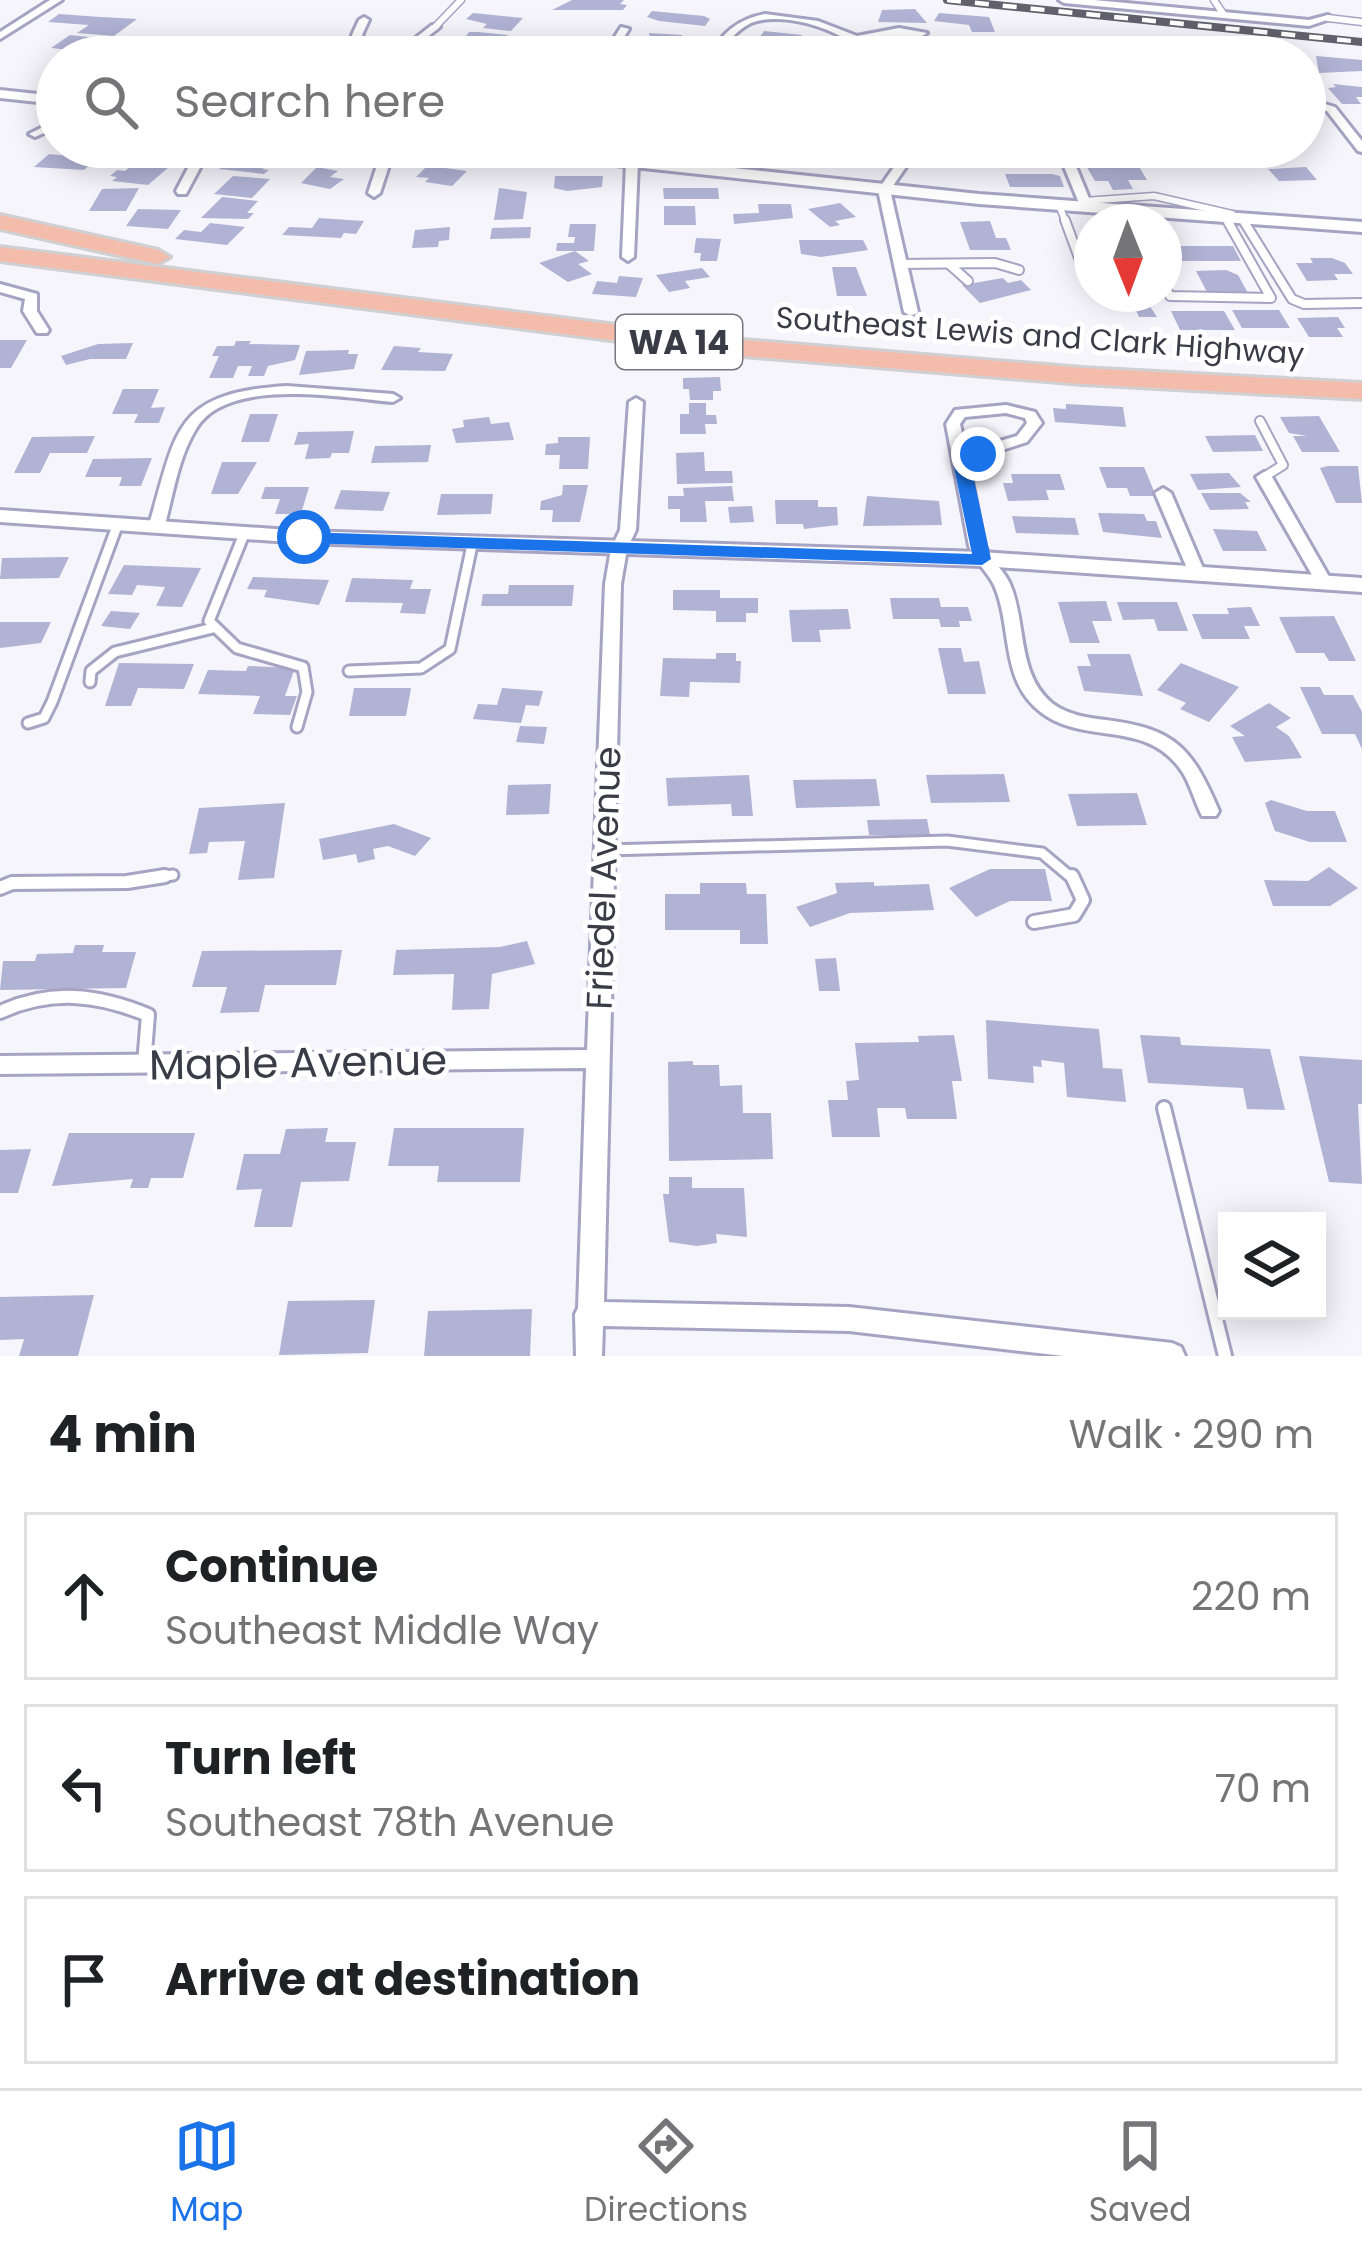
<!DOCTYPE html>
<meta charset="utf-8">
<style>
:root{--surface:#fff;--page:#f6f6f6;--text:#202124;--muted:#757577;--line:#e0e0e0;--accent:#1a73e8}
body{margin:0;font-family:Poppins,sans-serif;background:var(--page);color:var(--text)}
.controls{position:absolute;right:36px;bottom:36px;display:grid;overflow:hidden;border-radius:0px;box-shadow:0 6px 30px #0003}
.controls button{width:108px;height:108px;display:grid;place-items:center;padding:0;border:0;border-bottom:3px solid var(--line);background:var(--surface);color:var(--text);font:60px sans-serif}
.compass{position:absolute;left:1074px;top:204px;width:108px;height:108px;border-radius:50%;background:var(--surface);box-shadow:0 6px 30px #0003;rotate:179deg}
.stop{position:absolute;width:36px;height:36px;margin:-27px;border:9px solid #1a73e8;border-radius:50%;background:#fff}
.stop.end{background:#1a73e8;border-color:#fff;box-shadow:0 3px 12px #0008}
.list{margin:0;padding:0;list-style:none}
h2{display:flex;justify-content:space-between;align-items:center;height:156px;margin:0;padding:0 48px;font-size:51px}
h2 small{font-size:39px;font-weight:400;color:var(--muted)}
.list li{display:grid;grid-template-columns:78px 1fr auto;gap:36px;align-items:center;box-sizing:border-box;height:168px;margin:0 24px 24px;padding:0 24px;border:3px solid var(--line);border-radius:0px}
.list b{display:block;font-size:45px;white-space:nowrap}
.list p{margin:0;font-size:39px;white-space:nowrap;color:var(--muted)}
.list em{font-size:39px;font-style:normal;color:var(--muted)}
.icon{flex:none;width:66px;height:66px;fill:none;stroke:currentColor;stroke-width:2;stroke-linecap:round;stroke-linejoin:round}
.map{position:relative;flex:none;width:1362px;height:1356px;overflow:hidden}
.search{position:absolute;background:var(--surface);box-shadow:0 6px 30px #0003;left:36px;right:36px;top:36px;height:132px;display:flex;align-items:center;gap:30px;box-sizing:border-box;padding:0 42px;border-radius:66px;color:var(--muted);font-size:45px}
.sheet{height:732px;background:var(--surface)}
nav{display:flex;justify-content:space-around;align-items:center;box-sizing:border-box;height:168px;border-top:3px solid var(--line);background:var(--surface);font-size:33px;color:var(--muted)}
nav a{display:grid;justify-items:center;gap:6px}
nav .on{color:var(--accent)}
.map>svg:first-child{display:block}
</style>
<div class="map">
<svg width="1362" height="1356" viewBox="0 0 1362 1356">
<rect width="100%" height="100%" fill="#f6f5fc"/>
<!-- building -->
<g fill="#b0b3d4">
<path d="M572,0H624L620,4L627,5L623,10H552Z"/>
<path d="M915,9L927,23L878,22L882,10Z"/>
<path d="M652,11L704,16L710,19L705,26L659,21L647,17Z"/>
<path d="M473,13L523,18L511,31L483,28L487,24L466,19Z"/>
<path d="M939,13L989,17L995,32H972L969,25L934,21Z"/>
<path d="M59,14L101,17L137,19L114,36L77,33L89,25L48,22Z"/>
<path d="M764,31L802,35L788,51L750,52Z"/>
<path d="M469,32H478L508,35L494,49L459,46Z"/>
<path d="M649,33L682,35L681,39H692L688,49H671L652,45Z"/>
<path d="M70,35L106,39L87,52L51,48Z"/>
<path d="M815,38L850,57H783L803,50L796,46L804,45L799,42Z"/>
<path d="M994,39L1011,52L966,57L957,52L974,49L964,41Z"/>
<path d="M901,45H916L919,51L946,49L951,57H909Z"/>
<path d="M1316,56L1362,60V71L1319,73Z"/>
<path d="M1333,84L1362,87V97H1356L1361,104H1342L1328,88L1336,87Z"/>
<path d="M132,147H181L166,161L121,158Z"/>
<path d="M813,147H844L842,153L861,150L872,159L848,164L835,152Z"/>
<path d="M49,154L88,158L95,160L84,170L34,167Z"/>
<path d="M237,154L281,159L262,169L269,170L264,174L219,169Z"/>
<path d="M1112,158L1117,166L1138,165L1147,180H1128L1133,189L1113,190L1108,181H1095L1082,159Z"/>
<path d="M431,162L449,164L445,168L467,171L452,186L425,182L429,178L416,177Z"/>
<path d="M134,163L169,167L148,185L112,181L117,177L110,176L117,170L125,171Z"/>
<path d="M317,167L338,171L330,177L344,179L330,189L301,183Z"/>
<path d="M1306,167L1317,180L1279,181L1268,169Z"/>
<path d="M1005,174H1052L1060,176L1064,187H1010Z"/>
<path d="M233,176L270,179L252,198L214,194Z"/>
<path d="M555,176H603L602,187L567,191L554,188Z"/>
<path d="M139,188L126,211H89L102,189Z"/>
<path d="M499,188L527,192L523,219L494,220Z"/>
<path d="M663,188H718L719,199H664Z"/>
<path d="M222,197L258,201L247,213H254L248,219L201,218Z"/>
<path d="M840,203L856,217L835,221L840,225L830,227L808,209Z"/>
<path d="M758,204H791L793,218L734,224L733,214L759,213Z"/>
<path d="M664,206H695L696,225H664Z"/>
<path d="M138,209L181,210L168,229L126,226Z"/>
<path d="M319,218L364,221L356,234L344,233L341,238L282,235L289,227L312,228Z"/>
<path d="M990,221L996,238H1006L1011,250H970L960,222Z"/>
<path d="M210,223L245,227L227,245L175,239L184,230L201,232Z"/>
<path d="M570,224H596L594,251H556L557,243H574L575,237H568Z"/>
<path d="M450,227L449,240L439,241L438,247L412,248L415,230Z"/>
<path d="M531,227L530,238L490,239L492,228Z"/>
<path d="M696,238L721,239L717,261H700L701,253H694Z"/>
<path d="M799,240H863L868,250L821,257L801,254Z"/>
<path d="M1168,246H1233L1241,261H1176Z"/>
<path d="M575,251L589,261L578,264L592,274L568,282L539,263Z"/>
<path d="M1310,258H1332L1345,263L1353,274H1334L1338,280L1307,281L1296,263H1313Z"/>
<path d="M832,267H856L867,296H837Z"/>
<path d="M702,268L710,277L685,281L690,288L669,292L656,275Z"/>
<path d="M1226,270L1238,275L1248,293L1208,294L1196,271Z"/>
<path d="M619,276L643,278L636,297L592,294L597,281L617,283Z"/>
<path d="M1003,278L1008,283L1021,280L1031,290L980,303L962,285Z"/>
<path d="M1103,294H1142L1157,317H1139L1134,306L1108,307Z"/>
<path d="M1232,310H1279L1290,328H1242Z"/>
<path d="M1171,311H1224L1235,330H1180Z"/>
<path d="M1338,317L1345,328H1337L1343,337H1309L1297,318Z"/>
<path d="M0,340H27L11,368H0Z"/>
<path d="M236,341H251L249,344L300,345L295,360L268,366L264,376H248L252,366H238L233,378H209L219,356H212L217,346H234Z"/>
<path d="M133,343L126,359H90L66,365L61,356L98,344Z"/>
<path d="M394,346L421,348L418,352L453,354L445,371L381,370Z"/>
<path d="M349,350L348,354H358L354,369L299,375L306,351Z"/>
<path d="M720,377L721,391H713V400H690L689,389H683V378Z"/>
<path d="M123,389H159L151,408L165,407L159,423H134L138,414H112Z"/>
<path d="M689,403H706V415H716L717,424H705L706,434H680V414H689Z"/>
<path d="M1066,404L1123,407L1126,427L1055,422L1053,408L1066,409Z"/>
<path d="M250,414H278L269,442H241Z"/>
<path d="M1319,416L1340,452H1302L1293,436H1307L1289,433L1280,417Z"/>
<path d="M489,417L491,424L509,422L514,440L456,443L452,429L464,427L463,420Z"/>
<path d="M354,431L349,453H332L330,458L305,459L309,444L294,445L298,432Z"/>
<path d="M1255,435L1263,451L1213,452L1205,436Z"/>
<path d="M95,436L87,453H50L40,473H14L32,437Z"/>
<path d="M558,437H590L588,469H559L560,455H545L546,444L558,443Z"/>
<path d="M431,445L428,462L371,463L375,446Z"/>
<path d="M704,452L705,471H732L733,483L677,484L676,453Z"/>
<path d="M152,458L141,486H119L122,477H85L93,459Z"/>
<path d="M222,462H257L238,494H211Z"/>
<path d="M1328,466H1358L1362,503H1336L1320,468Z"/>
<path d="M1099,467H1144L1156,496H1130L1127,488H1107Z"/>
<path d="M1229,473L1241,487L1198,490L1190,474Z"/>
<path d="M1011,474H1060L1065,490H1046L1049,500L1008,501L1003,483H1013Z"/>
<path d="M563,485H588L580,522H552L553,510H540L541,501L562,495Z"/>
<path d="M732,486L734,501H705L707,522H680V509H668V496H684L683,488Z"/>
<path d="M265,487H309L301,514H275L280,499H261Z"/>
<path d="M341,490L390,492L383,511L334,509Z"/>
<path d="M1201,493H1240L1251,502H1245L1249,509L1210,510Z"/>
<path d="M441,494H493L491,514L437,515Z"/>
<path d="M867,496L939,501L942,525L863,526Z"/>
<path d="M775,500H818V507H837L838,525L804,529L803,524H776Z"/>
<path d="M752,506L754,522L730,523L728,507Z"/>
<path d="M1098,513L1144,514L1147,521H1156L1162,538L1103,532Z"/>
<path d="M1012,516L1075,518L1079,535L1016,533Z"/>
<path d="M1213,529L1257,531L1267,551H1223Z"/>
<path d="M69,557L59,578L0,579L2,558Z"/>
<path d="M124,565L201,568L182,607L156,606L165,587L137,585L132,595L108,594Z"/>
<path d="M253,577L329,580L319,605L264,597L267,590L247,589Z"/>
<path d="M352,578L413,580L410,589H431L425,614L400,613L403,603L345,602Z"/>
<path d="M509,585H574L572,606H481L483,594H508Z"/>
<path d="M673,590H720V598H758V613H746V622H716V611L673,610Z"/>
<path d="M890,598H939L941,607H968L972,621H959L960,627H941L939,619H893Z"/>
<path d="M1106,601L1112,621H1092L1100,643H1070L1058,602Z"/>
<path d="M1117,602H1177L1188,631H1158L1154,619L1123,620Z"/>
<path d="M1251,607L1260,626H1244L1250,639H1202L1192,614H1229L1227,608Z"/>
<path d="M848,609L851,629L819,630L821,642H792L789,610Z"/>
<path d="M111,611L140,613L130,629L101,626Z"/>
<path d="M1334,616L1356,661H1329L1324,653H1296L1279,617Z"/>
<path d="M0,622H51L41,643L0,648Z"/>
<path d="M938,648H961L964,662L979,661L986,694H948Z"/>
<path d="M716,653H736V661H741L740,683L690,682L689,697L660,696L663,658L716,659Z"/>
<path d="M1087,654H1130L1143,696L1084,691L1077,666H1091Z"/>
<path d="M119,663L194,664L184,689L138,688L131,706H105Z"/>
<path d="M1181,663L1239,687L1209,722L1180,709L1186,703L1157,690Z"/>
<path d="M248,666L295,668L285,696H297L290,715L253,714L260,696L198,694L208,670L246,671Z"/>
<path d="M1300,687H1320L1324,695H1353L1362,712V749L1355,734H1322Z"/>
<path d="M354,688H411L406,716H349Z"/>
<path d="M502,688L543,691L539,706L526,705L521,723L473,719L478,704L497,705Z"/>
<path d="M1269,703L1291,718L1276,727L1289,736L1302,758L1245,762L1232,737L1245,736L1230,726Z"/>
<path d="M520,726L547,727L544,744L516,742Z"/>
<path d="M1004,774L1010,802L931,803L926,775Z"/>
<path d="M749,775L753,816H732L731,804L668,806L666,778Z"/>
<path d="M876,779L880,806L796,808L793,780Z"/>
<path d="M551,784L549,814L506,815L508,785Z"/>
<path d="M1137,793L1147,825L1077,826L1068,794Z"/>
<path d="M1271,800L1307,811H1335L1347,842H1310L1275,831L1265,803Z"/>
<path d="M285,803L274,878L238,880L245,841L209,842L207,853L189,854L199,808Z"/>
<path d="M927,819L930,835H869L867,820Z"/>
<path d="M394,824L431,838L415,856L388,846L373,849L375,859L358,863L356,854L323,860L319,839Z"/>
<path d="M1329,867L1358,888L1330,906H1273L1264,880L1308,881Z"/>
<path d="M990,869H1045L1052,901H1010L976,917L949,888Z"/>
<path d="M874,882V886L929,884L934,910L850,913L810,927L796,907L837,893L835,883Z"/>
<path d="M700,883H746L747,894H766L768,944H740V930H665V894H700Z"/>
<path d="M527,941L535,964L492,974L489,1009L452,1010L454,974L393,975L396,950L500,947Z"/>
<path d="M75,945H104L102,952H136L126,988L0,990L3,961H35L37,954L73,953Z"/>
<path d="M342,950L336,985H265L259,1012L220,1013L227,987H192L202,951Z"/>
<path d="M836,958L840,991H819L815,959Z"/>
<path d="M986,1020L1099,1029L1103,1068L1122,1069L1126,1102L1067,1097L1064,1063L1041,1060L1042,1067L1033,1066L1034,1083L988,1079Z"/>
<path d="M954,1035L962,1081H952L957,1119H907L905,1108H877L880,1137H832L828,1100H848L846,1081L859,1080L855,1043L919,1042L918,1036Z"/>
<path d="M1140,1035L1180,1037L1181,1045L1270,1049L1285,1110L1247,1109L1243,1088L1148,1083Z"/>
<path d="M1299,1056L1362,1060V1104H1358L1362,1184L1329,1182Z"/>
<path d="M693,1061V1065H719L720,1086L742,1085L743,1113H771L773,1159L669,1161L668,1062Z"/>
<path d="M328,1128L325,1142H356L349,1181L301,1182L292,1227H254L262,1189L236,1190L244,1154H280L286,1129Z"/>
<path d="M394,1128H524L520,1182H437L439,1166H388Z"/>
<path d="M69,1133H195L183,1178H151L148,1188H130L133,1179L52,1186Z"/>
<path d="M31,1149L18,1193H0V1150Z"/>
<path d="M669,1177H692V1188H744L747,1237L716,1234L717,1243L697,1246L669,1242L663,1194H669Z"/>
<path d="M94,1295L78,1356H19L24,1339L0,1340V1297Z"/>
<path d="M375,1300L368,1353L279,1355L288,1301Z"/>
<path d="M532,1309L530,1356H424L428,1311Z"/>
</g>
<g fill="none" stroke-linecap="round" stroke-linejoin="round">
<!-- lane-far3 casing -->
<g stroke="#a7a3c3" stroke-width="9">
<g id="lane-far3">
<path d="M1214,0L1224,15"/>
<path d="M1328,18L1362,22"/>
<path d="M435,27L461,0"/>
<path d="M896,152H1020"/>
<path d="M1084,201L1154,196L1232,214"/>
<path d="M1059,205L1066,223"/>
<path d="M1122,210L1129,222"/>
<path d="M1225,217L1228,223"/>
<path d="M1242,218L1245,223"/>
</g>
</g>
<!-- lane-far2 casing -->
<g stroke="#a7a3c3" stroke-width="12">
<g id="lane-far2">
<path d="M1065,220L1088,282"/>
<path d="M1243,220L1292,299L1304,304L1362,303"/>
<path d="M900,264L995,263L1019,270"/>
<path d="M949,264L968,281"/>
<path d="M1164,285L1170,296L1271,298L1227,220"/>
<path d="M1260,421L1283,465L1264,477"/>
</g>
</g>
<!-- lane-far1 casing -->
<g stroke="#a7a3c3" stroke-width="15">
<g id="lane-far1">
<path d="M244,534L209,621L237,648L303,667L307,692L297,727"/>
<path d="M349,671L421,668L450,649L472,545"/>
<path d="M90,682L91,671L115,652L213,628"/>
<path d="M28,723L44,718L52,702L117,526"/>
<path d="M606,850L947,841L1042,853L1073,879"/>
<path d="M145,879L173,875"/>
</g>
</g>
<!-- lane casing -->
<g stroke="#a7a3c3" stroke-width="18">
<g id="lane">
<path d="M0,888L12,883L127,882L165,876"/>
<path d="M1034,922L1074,915L1083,900L1072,876"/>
<path d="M0,1012C51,989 97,994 148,1015L144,1064"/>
<path d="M1164,1108L1225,1356"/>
</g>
</g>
<!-- street casing -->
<g stroke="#a7a3c3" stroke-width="6">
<g id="street">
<path d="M50,0H62L0,39V32Z"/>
<path d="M1059,0H1094L1309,20L1328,15L1333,18L1309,26L1064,3Z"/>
<path d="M765,14L818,21L857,36L899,28L927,33L922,36L864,41L877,57H867C847,30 782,10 751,23C736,30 726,44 717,57H707C722,34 737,19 765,14Z"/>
<path d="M364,17L369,20L362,35L374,57H364L352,35L359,20Z"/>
<path d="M432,25L440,27L402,57H391Z"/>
<path d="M621,27L629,29L612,57H602Z"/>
<path d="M1305,98L1335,107L1362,141V152L1358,151L1327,111L1305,104Z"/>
<path d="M57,120V127L35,137L29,134Z"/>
<path d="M199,147H211L186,194H178L176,191Z"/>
<path d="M383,147H395L380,193L374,197L368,193Z"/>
<path d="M889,147H901L906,167L890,190L918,312L911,316L904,312L878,190L894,167Z"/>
<path d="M1056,147H1068L1093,208L1091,211L1081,208Z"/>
<path d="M632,160L638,163L634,257L628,261L622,257L626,163Z"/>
<path d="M0,284L37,294V311L49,330L47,333H37L35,330L23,311L25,299L0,292Z"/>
<path d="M287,386L393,394L400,398L393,402C342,398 227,376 196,429C178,458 173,496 164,528L162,531H150L148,528C177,432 171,393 287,386Z"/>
<path d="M636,398L643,402L636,530L627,549L621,584L604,1302L849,1307L1172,1343L1181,1347L1185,1356H1064L849,1331L603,1326L602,1356H576L575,1314L578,1308L586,1068L0,1074V1056L587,1050L605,584L611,549L620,530L629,402Z"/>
<path d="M1006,405L1035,412L1042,423L1027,442L968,461L985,546C991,561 1004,570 1010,584C1027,623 1016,674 1053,704C1068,715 1088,718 1106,720C1176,729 1192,748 1219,811L1216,816H1202C1195,802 1191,786 1183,773C1148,718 1086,746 1042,713C999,681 1013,628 994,585C987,571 975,562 969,546L946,424L955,410ZM1006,413L1025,418L1027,423L1017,436L966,451L960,424L965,417Z"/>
<path d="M1264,472L1272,477L1332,582L1330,586H1318L1316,582L1256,477Z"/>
<path d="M1163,488L1171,493L1205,573L1203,577L1197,578L1189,573L1155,493Z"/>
</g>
</g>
<!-- secondary casing -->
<g stroke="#a7a3c3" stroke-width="6">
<g id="secondary">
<path d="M0,90L57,96V104L0,98Z"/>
<path d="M486,147H537L979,194L1362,222V232L979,204L494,152Z"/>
<path d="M0,510L304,531L982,552L1362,578V592L982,566L304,543L0,522Z"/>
</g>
</g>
<!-- highway casing -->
<g stroke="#d0d0d3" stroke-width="6">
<g id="highway">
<path d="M0,215L158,250L170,257L158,264L0,229Z"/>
<path d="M0,247L719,338L1083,368L1362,383V399L1083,384L719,354L0,261Z"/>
</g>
</g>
<!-- lane-far3 -->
<use href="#lane-far3" stroke="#fff" stroke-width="6"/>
<!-- lane-far2 -->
<use href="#lane-far2" stroke="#fff" stroke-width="8"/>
<!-- lane-far1 -->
<use href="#lane-far1" stroke="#fff" stroke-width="9"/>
<!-- lane -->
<use href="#lane" stroke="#fff" stroke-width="12"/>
<!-- street -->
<use href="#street" fill="#fff" fill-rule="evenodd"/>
<!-- secondary -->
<use href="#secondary" fill="#fff" fill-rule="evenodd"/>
<!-- highway -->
<use href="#highway" fill="#f4bcab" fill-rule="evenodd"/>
<!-- rail casing -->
<g stroke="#61606c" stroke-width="8">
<path id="rail" d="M947,0L1362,42"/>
</g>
<!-- rail -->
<use href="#rail" stroke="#fff" stroke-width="4.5" stroke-dasharray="14" stroke-linecap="butt"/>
</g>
<!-- route -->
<path fill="#1a73e8" d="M978,449L986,454L984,457L970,461L991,559L982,565L304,543L295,537L304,532L972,554L952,458Z"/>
<g text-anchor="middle" stroke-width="10" stroke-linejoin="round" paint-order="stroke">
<!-- far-street labels -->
<g font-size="30" fill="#3b3a47" stroke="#fff">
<text transform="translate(1040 336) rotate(4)" y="10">Southeast Lewis and Clark Highway</text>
</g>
<!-- shield labels -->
<rect fill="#fff" stroke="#76757e" stroke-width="3" x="616" y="315" width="126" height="54" rx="9"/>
<g font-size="33" font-weight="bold" fill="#3b3a47">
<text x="679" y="354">WA 14</text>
</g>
<!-- street labels -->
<g font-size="36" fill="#3b3a47" stroke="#fff">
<text transform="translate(603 878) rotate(-88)" y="13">Friedel Avenue</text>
</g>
<!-- near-street labels -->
<g font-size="42" fill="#3b3a47" stroke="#fff">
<text transform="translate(298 1062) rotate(-1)" y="15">Maple Avenue</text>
</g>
</g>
</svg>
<div class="controls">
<button><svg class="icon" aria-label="layers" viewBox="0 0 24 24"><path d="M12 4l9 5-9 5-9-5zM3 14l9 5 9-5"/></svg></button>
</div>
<svg class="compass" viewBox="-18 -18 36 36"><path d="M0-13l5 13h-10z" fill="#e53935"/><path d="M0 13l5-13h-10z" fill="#757577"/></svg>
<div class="stop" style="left:304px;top:537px"></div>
<div class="stop end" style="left:978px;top:454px"></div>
<div class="search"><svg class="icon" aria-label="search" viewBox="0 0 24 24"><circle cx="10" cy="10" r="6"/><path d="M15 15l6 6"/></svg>Search here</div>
</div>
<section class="sheet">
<h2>4 min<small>Walk · 290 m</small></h2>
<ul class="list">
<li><svg class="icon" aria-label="ahead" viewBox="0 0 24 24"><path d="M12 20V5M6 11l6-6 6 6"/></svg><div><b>Continue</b><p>Southeast Middle Way</p></div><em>220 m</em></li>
<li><svg class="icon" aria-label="left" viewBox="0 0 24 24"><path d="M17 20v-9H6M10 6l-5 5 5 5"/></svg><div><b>Turn left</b><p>Southeast 78th Avenue</p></div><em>70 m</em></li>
<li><svg class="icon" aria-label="arrive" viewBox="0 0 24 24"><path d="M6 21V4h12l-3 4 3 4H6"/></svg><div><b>Arrive at destination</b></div></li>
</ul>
</section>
<nav>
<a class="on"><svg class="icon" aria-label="map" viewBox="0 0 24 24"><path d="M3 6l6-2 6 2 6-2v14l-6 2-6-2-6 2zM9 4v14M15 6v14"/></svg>Map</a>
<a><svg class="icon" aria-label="directions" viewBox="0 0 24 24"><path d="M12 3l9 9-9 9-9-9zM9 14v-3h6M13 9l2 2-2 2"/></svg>Directions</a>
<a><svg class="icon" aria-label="saved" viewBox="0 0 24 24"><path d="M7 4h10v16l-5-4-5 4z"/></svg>Saved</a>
</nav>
